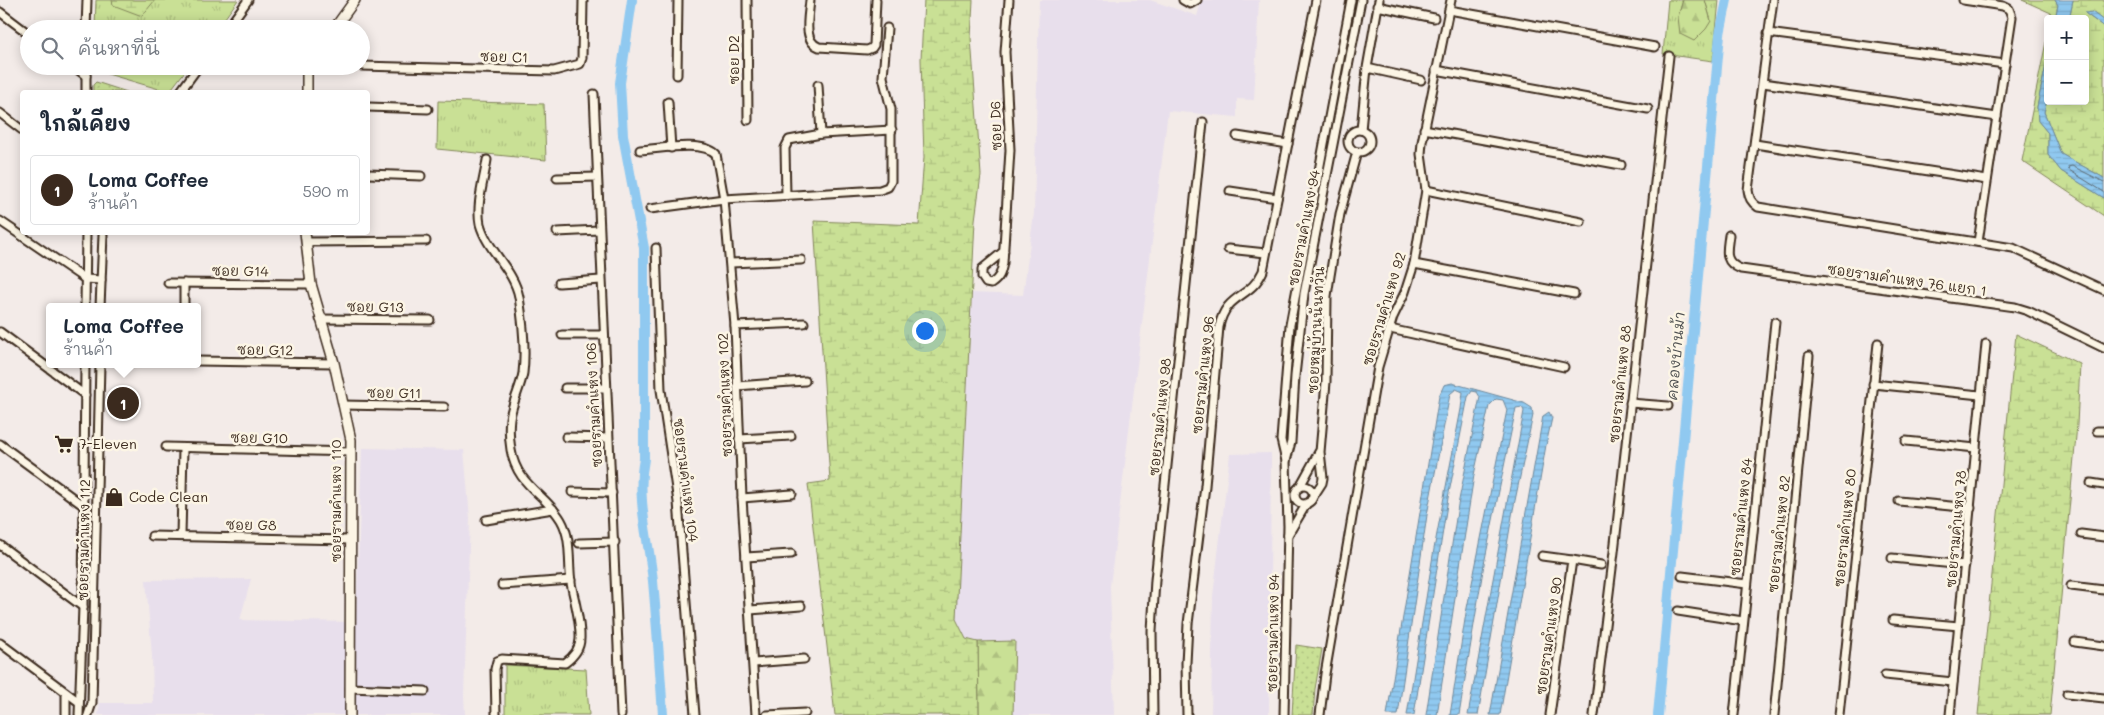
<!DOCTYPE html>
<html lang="th">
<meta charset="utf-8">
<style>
:root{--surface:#fff;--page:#f6f6f7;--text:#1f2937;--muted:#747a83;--line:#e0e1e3;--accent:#3b2a1e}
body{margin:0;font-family:Mali,"Playpen Sans Thai",sans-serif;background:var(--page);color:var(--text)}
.controls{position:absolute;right:15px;top:15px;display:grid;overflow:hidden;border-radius:5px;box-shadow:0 2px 12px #0003}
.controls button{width:45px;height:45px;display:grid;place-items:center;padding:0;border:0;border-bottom:1px solid var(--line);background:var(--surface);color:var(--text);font:25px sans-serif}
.you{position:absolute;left:924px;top:330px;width:18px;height:18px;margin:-12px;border:4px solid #fff;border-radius:50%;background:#1a73e8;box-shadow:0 0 0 8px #1a73e833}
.badge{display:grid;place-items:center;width:32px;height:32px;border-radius:50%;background:var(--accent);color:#fff;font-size:16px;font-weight:700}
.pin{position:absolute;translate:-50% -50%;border:2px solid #fff;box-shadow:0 1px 5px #0006}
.popup{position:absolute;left:46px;top:303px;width:155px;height:65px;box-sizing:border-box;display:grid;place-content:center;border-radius:5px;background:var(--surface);filter:drop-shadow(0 1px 4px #0005);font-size:16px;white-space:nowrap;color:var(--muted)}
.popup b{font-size:19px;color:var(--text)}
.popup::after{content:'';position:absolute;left:50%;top:100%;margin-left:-10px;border:10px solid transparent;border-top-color:var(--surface)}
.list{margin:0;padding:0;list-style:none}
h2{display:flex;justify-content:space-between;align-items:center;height:65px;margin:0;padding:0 20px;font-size:21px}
h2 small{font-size:16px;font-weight:400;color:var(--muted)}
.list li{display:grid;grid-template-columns:32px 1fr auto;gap:15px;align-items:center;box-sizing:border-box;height:70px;margin:0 10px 10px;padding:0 10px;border:1px solid var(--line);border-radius:5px}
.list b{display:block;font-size:19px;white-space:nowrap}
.list p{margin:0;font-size:16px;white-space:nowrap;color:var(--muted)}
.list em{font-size:16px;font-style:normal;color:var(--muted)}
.icon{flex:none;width:28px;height:28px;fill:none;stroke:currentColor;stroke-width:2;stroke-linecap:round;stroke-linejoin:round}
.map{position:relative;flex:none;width:2104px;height:715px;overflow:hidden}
.search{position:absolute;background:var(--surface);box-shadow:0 2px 12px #0003;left:20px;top:20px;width:350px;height:55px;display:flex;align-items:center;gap:12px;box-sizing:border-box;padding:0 18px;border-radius:28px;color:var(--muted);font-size:19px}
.panel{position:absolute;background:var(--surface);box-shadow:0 2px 12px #0003;left:20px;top:90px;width:350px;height:145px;border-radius:5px}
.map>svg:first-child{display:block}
</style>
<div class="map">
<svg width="2104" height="715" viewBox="0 0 2104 715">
<defs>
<pattern id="grass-tufts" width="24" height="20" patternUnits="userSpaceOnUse" patternTransform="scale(1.25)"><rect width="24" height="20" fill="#c9e095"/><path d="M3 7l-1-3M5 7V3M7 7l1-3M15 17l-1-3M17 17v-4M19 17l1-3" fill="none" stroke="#aec080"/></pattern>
<pattern id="forest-firs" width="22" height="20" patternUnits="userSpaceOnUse" patternTransform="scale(1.25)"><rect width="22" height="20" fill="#c9e095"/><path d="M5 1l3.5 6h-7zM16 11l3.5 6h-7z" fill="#aec080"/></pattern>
<pattern id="wetland-marsh" width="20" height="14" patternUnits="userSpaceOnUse" patternTransform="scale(1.25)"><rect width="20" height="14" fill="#c9e095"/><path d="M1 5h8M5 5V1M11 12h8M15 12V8" fill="none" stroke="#aec080"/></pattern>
<pattern id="garden-dots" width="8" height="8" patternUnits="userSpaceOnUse" patternTransform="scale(1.25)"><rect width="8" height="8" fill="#c9e095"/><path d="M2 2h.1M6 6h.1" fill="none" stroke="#aec080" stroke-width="1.8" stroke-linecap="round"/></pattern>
<pattern id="water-rules" width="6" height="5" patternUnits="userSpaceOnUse" patternTransform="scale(1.25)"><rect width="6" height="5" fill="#90c9f0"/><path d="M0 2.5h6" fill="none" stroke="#7dadcd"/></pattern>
</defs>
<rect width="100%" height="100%" fill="#f3ebe8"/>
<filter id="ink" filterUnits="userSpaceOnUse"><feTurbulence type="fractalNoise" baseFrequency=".02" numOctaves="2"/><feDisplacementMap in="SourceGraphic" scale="10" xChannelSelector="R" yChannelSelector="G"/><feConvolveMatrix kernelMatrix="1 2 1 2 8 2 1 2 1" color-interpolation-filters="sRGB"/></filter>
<g filter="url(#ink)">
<!-- built -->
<g fill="#e8dfec">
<path d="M1039,0H1150L1197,16L1202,0H1259L1254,100L1237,99V117L1168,111L1110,586L1114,715H1013L1015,641L978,642L966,639L956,619L972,293L1023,295L1034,213Z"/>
<path d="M362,448L464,450L470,518L464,695L465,715H98L100,703H153L152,656L146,580L251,579L240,620L356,622Z"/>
<path d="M1271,453L1269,715H1211L1213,596L1230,454Z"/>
</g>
<!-- grass -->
<g fill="url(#grass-tufts)" stroke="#82855a">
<path d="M96,0H238L217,29H95Z"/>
<path d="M1668,0H1683L1678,17L1711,21L1705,0H1719L1713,61L1663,54Z"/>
<path d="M94,66H189L169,92L94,70Z"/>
<path d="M438,101L544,104L546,160L437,149Z"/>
<path d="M505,665L586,669L589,715H505Z"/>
</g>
<!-- forest -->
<g fill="url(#forest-firs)" stroke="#82855a">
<path d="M1683,0H1705L1711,21L1706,29L1694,41L1680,34L1678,17Z"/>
<path d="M1015,641L1013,715H979L978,642Z"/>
</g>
<!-- wetland -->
<g fill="url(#wetland-marsh)" stroke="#82855a">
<path d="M112,0H155L142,16L113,5Z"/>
<path d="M924,0H973L971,38L981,175L975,220L956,619L966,639L978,642L979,715H835L808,484L830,481L814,221L919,225L924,157L921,59Z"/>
<path d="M2022,0H2055L2058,5L2055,19H2050L2051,13Z"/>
<path d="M2073,0H2104V21L2092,12L2086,14L2104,27V178L2061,154L2044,112L2048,97V101H2085V19H2069Z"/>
<path d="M2048,32V56L2037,107L2038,121L2048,133V155L2061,171L2104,198V216L2022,161Z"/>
<path d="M2016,334L2080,364L2077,425L2050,715H1978Z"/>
</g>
<!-- garden -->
<g fill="url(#garden-dots)" stroke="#82855a">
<path d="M96,82L127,92H93V85Z"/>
<path d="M1296,645L1322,649L1315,689L1313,715H1292Z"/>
</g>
<!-- water -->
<g fill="url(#water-rules)" stroke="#6e899c">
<path d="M2055,0H2073L2069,19H2055L2058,5Z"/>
<path d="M2092,12L2104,21V27L2085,13Z"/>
<path d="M2048,56V97L2044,112L2061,154L2104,178V198L2061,171L2048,155V133L2038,121L2037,107Z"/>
<path d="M1452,383L1524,403L1532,408L1533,415L1513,510L1478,715H1468L1524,411L1522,407L1516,408L1484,564L1459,715H1450L1466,613L1507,410L1503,400L1496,399L1489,406L1474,475L1437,715H1426L1458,505L1480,397L1477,392L1472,391L1468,397L1448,498L1414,715H1407L1434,549L1461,409L1463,392L1456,389L1450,394L1427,515L1398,715H1387L1439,396L1444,385Z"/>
<path d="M1549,412L1552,418L1546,445L1500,715H1490L1543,416Z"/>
</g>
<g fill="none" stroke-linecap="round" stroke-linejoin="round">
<!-- shore -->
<path stroke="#5d6a72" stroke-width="1" d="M2104,182L2072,166L2068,167L2069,170L2104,192"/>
<!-- canal -->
<g stroke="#90c9f0" stroke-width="10">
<path d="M632,0L620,83L623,135L644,248V459C636,499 649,541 653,581C657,626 660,670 663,715"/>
<path d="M1658,715L1708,166L1720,34L1727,0"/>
</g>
<!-- minor casing -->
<g stroke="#3b2a1e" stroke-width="11">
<g id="minor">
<path d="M747,0L748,120"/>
<path d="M810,0C809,15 802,41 819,47L867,50L872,48L874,45L876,0"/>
<path d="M1183,0L1190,4L1197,0"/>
<path d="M1773,0L1748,190C1749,198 1751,202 1758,207L2013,248L2104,290"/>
<path d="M1963,0L2003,6L2009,9L2012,17L1978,242"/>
<path d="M1377,6L1434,18"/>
<path d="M1449,10L1655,47"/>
<path d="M0,12L29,34"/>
<path d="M86,29L87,0"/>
<path d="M227,29L248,0"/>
<path d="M1768,33L2005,64"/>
<path d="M73,66L86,76"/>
<path d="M361,66L554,71L580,64L582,58L583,0"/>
<path d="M1367,68L1421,80"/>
<path d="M1436,70L1648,109"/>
<path d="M677,75L678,0"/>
<path d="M1763,83L1997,117"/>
<path d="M818,85L821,134"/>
<path d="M86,92V66"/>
<path d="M180,92L199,66"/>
<path d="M594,94L621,715"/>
<path d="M668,102L671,148"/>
<path d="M368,107L428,109"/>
<path d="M0,113L22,130"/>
<path d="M1424,129L1621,165"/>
<path d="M1361,130L1367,68L1379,0"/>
<circle cx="1359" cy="141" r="11"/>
<path d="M1237,136L1288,144"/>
<path d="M1755,144L1987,180"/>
<path d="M640,150C660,149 702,140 716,154L724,199L735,326L742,498L756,715"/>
<path d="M487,160C484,180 476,204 480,224C487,250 514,270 519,297C523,322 526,348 523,373C521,385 515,397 512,409C508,422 509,437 511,450C517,486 545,493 561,520C572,539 568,562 571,583C574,599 581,622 580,639C580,650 573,657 565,663L502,659L497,661L495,669L496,715"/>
<path d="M368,174L421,176"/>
<path d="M557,178L597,177"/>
<path d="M1426,190L1581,222"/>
<path d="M1230,191L1277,198"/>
<path d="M786,195L785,148L789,140L821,134L892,130"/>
<path d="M650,209L724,199L880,190L888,187L891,181V109L883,77L887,28"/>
<path d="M0,221L85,279L101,280"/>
<path d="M557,232L599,230"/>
<path d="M1729,235C1727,251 1723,262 1741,269L2015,307L2028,311L2104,348"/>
<path d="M306,242L426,241"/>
<path d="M656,248L661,390L678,502L695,715"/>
<path d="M1228,249L1266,253"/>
<path d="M1004,251L982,269V277L986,283L991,284C1000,278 1001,273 1003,263L1010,150L1005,52L1009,0"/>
<path d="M731,263L801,260"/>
<path d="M1414,264L1574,294"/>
<path d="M168,283L311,284"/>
<path d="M559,283L601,280"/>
<path d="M85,307L86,232"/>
<path d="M100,307L103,235"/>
<path d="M184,307V283"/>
<path d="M320,319L430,320"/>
<path d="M735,326L804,323"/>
<path d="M1390,329L1564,367"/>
<path d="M0,332L85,395"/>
<path d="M562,335H604"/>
<path d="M197,361L334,363"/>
<path d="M1873,384L1980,395"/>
<path d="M737,386L805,381"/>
<path d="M565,388H606"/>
<path d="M1630,403L1668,406"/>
<path d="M343,405L444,407"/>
<path d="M2097,431H2104"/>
<path d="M566,437L608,438"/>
<path d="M739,439L791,436"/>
<path d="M1906,441L1976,448"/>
<path d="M0,444L84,506"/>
<path d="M166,447L351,452"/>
<path d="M1286,461L1291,442L1295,376L1304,294L1361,0"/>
<path d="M2091,483L2104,485"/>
<circle cx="1304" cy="495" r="9"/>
<path d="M1299,488L1319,452"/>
<path d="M572,492L612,493"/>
<path d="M742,498L792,494"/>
<path d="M1311,500L1322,483L1323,478L1320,452L1326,382L1327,296L1330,276L1340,214L1357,152"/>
<path d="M1899,501L1971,508"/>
<path d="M486,520L553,509"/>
<path d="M2081,534L2104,537"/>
<path d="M1288,535L1307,503"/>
<path d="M152,536L350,540"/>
<path d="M181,536L183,449"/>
<path d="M579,543L615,542"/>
<path d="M0,545L83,607"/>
<path d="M1542,556L1572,560L1550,715"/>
<path d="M746,557L791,554"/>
<path d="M1892,558L1965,565"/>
<path d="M1572,560L1601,565"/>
<path d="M1682,576L1747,584"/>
<path d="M502,585L571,580"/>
<path d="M2071,586L2104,590"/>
<path d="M750,610L801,606"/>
<path d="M1678,611L1743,621"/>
<path d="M1893,620L1959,626"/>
<path d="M2075,642L2104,646"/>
<path d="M0,643L79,702"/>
<path d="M754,663L804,659"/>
<path d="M1885,675L1953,682"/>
<path d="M350,688L425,691"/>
<path d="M2067,694L2104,698"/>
<path d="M66,715V693"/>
<path d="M79,715L83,607L85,364"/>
<path d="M88,715L92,703L100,364"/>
<path d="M767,715L805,713"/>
<path d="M1153,715L1152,631L1155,580L1203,122"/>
<path d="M1187,715L1186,663L1188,624L1205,486L1219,327C1226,292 1250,300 1263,271L1316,0"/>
<path d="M1284,715L1288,526L1286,461L1281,440L1290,325L1351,0"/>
<path d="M1320,715L1325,674L1378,367L1393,317L1405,292L1414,264L1426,190L1421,154L1422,142L1451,0"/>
<path d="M1594,715L1614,552L1669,56"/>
<path d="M1734,715L1775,322"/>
<path d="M1774,715L1809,356"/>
<path d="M1839,715L1878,343"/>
<path d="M1950,715L1986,344"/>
</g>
</g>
<!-- tertiary casing -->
<g stroke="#3b2a1e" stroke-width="12">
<g id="tertiary">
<path d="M334,29L355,0"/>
<path d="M307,92V66"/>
<path d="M305,232L311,284L334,363L351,440L350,715"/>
</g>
</g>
<!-- minor -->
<use href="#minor" stroke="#fcf5e5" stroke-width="7"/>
<!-- tertiary -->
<use href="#tertiary" stroke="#fcf5e5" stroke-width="9"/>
</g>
</g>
<!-- icons -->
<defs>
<g id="supermarket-bare" transform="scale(1.5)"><path d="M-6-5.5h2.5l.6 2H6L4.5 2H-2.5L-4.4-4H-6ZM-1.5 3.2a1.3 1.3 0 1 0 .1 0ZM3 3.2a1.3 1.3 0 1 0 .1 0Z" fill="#3b2a1e" stroke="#fcf5e5" stroke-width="2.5" paint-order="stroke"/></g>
<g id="shop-bare" transform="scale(1.5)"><path d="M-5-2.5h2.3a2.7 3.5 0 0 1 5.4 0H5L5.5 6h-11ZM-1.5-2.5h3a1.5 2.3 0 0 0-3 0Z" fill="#3b2a1e" stroke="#fcf5e5" stroke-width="2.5" paint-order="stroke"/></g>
</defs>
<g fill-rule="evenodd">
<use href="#supermarket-bare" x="64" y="444"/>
<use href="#shop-bare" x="114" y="497"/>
</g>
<g text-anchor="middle" stroke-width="5" stroke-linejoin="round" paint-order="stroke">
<!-- street labels -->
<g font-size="14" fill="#3b2a1e" stroke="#fcf5e5">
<text transform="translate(504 57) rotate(2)" y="5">ซอย C1</text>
<text transform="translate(734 60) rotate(-90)" y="5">ซอย D2</text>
<text transform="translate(996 126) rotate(-92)" y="5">ซอย D6</text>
<text transform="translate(1304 228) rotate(-79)" y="5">ซอยรามคําแหง 94</text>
<text transform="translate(240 271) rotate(1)" y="5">ซอย G14</text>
<text transform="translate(1907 280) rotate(8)" y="5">ซอยรามคำแหง 76 แยก 1</text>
<text transform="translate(375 307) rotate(1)" y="5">ซอย G13</text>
<text transform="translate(1384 309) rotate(-73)" y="5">ซอยรามคําแหง 92</text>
<text transform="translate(1316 330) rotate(-87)" y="5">ซอยหมู่บ้านนันทวัน</text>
<text transform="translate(265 350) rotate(1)" y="5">ซอย G12</text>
<text transform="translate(1203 375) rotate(-84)" y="5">ซอยรามคําแหง 96</text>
<text transform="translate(1620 384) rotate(-84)" y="5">ซอยรามคำแหง 88</text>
<text transform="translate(394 393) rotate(1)" y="5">ซอย G11</text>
<text transform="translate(725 395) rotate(-92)" y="5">ซอยรามคําแหง 102</text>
<text transform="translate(594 405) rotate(-93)" y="5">ซอยรามคําแหง 106</text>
<text transform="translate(1160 417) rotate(-84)" y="5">ซอยรามคําแหง 98</text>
<text transform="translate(259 438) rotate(1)" y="5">ซอย G10</text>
<text transform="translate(686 480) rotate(83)" y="5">ซอยรามคําแหง 104</text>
<text transform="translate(336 501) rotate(-90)" y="5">ซอยรามคำแหง 110</text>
<text transform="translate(1741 517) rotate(-84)" y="5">ซอยรามคำแหง 84</text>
<text transform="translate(251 525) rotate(1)" y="5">ซอย G8</text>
<text transform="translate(1845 528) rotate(-84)" y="5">ซอยรามคำแหง 80</text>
<text transform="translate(1956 529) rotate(-85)" y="5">ซอยรามคำแหง 78</text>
<text transform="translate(1779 534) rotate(-84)" y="5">ซอยรามคำแหง 82</text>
<text transform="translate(84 540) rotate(-89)" y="5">ซอยรามคำแหง 112</text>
<text transform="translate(1273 633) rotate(-89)" y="5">ซอยรามคําแหง 94</text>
<text transform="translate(1549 636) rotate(-82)" y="5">ซอยรามคำแหง 90</text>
</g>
<!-- poi labels -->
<g font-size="14" fill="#3b2a1e" stroke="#fcf5e5" text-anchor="start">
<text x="79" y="449">7-Eleven</text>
<text x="129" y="502">Code Clean</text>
</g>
<!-- water labels -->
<g font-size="15" font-style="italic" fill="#505252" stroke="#fcf5e5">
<text transform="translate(1676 356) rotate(-85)" y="5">คลองบ้านม้า</text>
</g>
</g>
</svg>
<div class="controls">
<button>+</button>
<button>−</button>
</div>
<div class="you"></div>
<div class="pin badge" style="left:123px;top:403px">1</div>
<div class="popup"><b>Loma Coffee</b>ร้านค้า</div>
<div class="search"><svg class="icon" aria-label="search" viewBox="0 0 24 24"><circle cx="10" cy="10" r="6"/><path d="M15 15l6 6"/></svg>ค้นหาที่นี่</div>
<section class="panel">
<h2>ใกล้เคียง<small></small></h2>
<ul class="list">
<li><span class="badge">1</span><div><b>Loma Coffee</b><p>ร้านค้า</p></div><em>590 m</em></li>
</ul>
</section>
</div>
